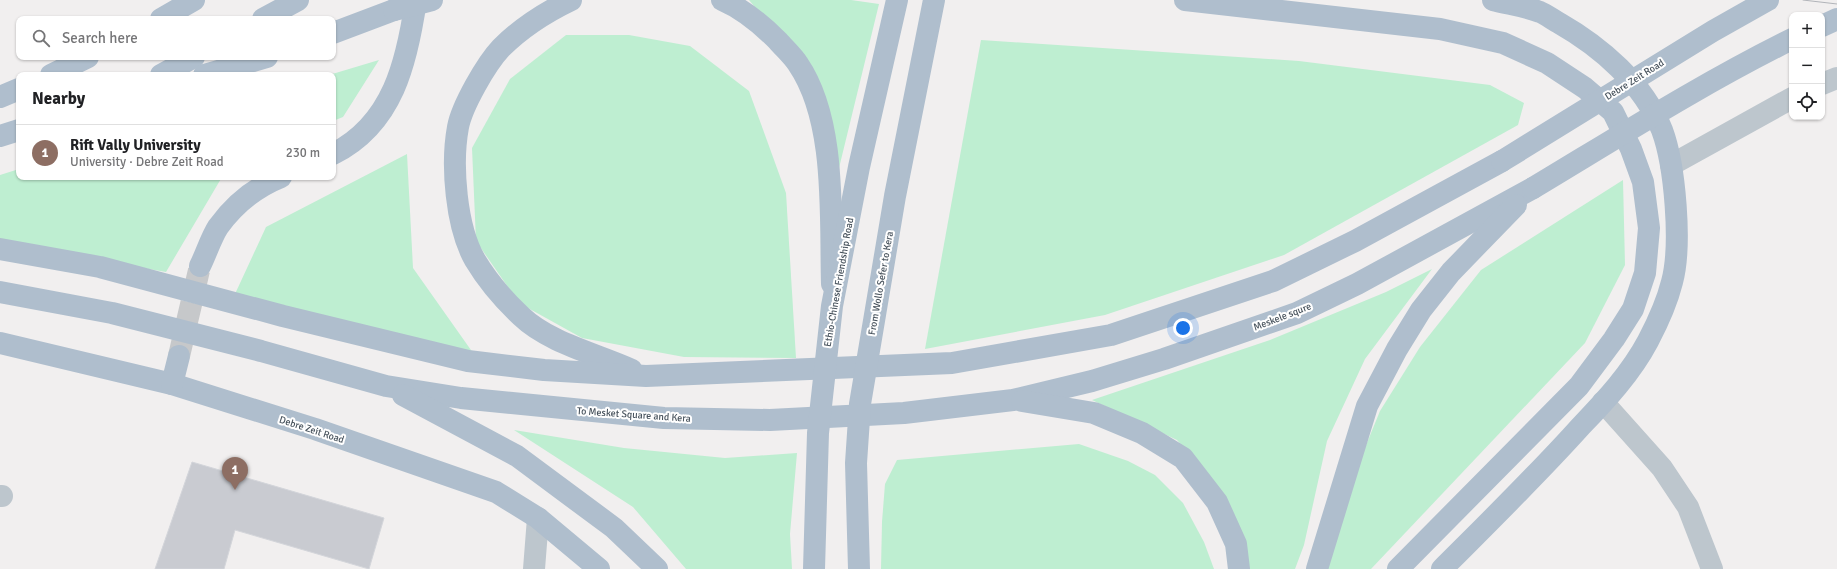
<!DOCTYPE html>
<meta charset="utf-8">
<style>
:root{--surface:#fff;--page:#f6f6f6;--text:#202124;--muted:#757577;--line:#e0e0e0;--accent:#2563eb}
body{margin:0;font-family:Signika,sans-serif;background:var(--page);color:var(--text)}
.controls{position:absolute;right:12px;top:12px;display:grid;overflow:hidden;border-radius:8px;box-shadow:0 1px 3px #0004}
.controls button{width:36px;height:36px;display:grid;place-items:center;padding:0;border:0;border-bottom:1px solid var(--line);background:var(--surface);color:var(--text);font:20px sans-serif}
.you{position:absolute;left:1183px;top:328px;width:14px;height:14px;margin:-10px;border:3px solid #fff;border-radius:50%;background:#1a73e8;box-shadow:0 0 0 6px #1a73e833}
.badge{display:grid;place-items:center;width:26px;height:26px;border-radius:50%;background:var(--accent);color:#fff;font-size:13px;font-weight:700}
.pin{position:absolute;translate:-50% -33px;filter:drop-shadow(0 1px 2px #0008)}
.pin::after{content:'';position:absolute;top:21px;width:14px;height:12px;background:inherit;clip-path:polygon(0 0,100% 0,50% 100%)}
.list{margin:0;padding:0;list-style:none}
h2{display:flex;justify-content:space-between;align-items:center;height:52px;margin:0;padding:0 16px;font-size:17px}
h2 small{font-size:13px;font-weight:400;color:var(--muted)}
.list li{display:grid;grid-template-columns:26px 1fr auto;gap:12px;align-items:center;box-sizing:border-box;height:56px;padding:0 16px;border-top:1px solid var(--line)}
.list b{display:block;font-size:15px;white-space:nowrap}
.list p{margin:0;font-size:13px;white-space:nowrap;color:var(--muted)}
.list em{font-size:13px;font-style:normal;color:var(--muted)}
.icon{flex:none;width:22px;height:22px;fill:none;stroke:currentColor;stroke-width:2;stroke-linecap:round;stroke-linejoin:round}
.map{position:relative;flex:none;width:1837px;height:569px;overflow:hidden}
.search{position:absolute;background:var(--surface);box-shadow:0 1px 3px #0004;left:16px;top:16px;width:320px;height:44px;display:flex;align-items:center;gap:10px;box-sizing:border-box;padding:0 14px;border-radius:8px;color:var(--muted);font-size:15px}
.panel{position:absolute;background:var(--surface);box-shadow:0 1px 3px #0004;left:16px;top:72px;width:320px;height:108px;border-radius:8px}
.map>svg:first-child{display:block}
</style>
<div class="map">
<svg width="1837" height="569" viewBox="0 0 1837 569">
<rect width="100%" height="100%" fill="#f1efef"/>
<!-- green -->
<g fill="#beeed1">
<path d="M749,0H851L879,4L839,168L805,68Z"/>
<path d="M566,35H629L690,46L749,91L786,193L796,358L684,357L582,338L519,303L476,241L472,148L510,79Z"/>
<path d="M981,40L1299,61L1490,85L1524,103L1518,125L1284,255L1105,315L925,349Z"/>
<path d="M379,60L343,117L333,121V75H329Z"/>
<path d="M407,154L413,268L478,360L235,294L266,227Z"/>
<path d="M19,169V177H222L166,272L0,243V175Z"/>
<path d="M1623,180L1625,265L1585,343L1371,569H1323L1355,472L1380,411L1420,347L1481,270Z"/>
<path d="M1432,269L1365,359L1327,441L1304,545L1295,569H1249L1212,480L1177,440L1092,400L1270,340L1386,292Z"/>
<path d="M514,430L624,448L725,458L797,453L790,534L792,569H686L633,507Z"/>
<path d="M1079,444L1128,461L1155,475L1183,503L1204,542L1214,569H881L882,522L885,484L897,460Z"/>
</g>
<!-- building -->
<path fill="#c9cbd1" stroke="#d3d5da" d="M192,462L384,518L369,569L235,530L224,569H155Z"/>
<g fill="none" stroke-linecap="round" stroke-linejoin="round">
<!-- major-tunnel -->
<path stroke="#c6c8ca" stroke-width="22" stroke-dasharray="22 11" stroke-linecap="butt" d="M179,356L200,266"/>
<!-- minor -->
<g stroke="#bdc6cd" stroke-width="22">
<path d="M1822,84L1837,78"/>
<path d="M1671,165L1792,98"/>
<path d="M1603,402L1662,468L1688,507L1712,569"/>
<path d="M0,496H2"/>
<path d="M534,569L538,518"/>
</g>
<!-- major -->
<g stroke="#afbecd" stroke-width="22">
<path d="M571,0C546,12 520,29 501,48C486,64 462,106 458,127C451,165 456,227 475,260C487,280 504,300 521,316C549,343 597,354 632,370"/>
<path d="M722,0C743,9 761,24 778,41C784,48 793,56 798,64C837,121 830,217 832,284"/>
<path d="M1185,0L1440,29L1503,43L1547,63L1585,88L1613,112L1631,149L1643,182L1649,228L1645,273L1633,309L1614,339L1579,386L1398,569"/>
<path d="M161,19L194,0"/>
<path d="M263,19L298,0"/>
<path d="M1822,26L1837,19"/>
<path d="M333,33L394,10"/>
<path d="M51,75L88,57"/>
<path d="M161,75L194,57"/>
<path d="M204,75L267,57"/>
<path d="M0,97L19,89"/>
<path d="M0,136L19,130"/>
<path d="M333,154C393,124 407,62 416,0"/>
<path d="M0,249L100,267L283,316L468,361L544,370L646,376L952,363L1111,335L1273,281L1355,241L1502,161"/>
<path d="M200,266C206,254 211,238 218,227C234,205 256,187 281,177"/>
<path d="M0,292L112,313L261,351L386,386L461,398L664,418L770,420L904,413L1013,400L1092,381L1164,359L1297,313L1357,284L1533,188"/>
<path d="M0,343L172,384L315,429L496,492L538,518L599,569"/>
<path d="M172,384L179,356"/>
<path d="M403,395L517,456L614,528L657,569"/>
<path d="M1022,401L1094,413L1142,433L1183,458L1217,502L1236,544L1239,569"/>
<path d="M1317,569L1367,406L1397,349L1421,310L1451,272L1516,205"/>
<path d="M1442,569C1489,522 1537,475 1581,426C1606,400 1631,373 1648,341C1658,322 1667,302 1672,282C1682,245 1675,165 1662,130C1643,83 1601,47 1559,23C1553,20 1547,15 1540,12C1525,6 1508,4 1493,0"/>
</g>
<!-- tram -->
<path stroke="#b1b4b9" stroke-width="1" d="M1803,0L1837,4"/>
<!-- major-bridge -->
<g stroke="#afbecd" stroke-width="22">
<path d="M394,10L432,0"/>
<path d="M1502,161L1713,31L1768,0"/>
<path d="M1533,188C1618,137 1703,83 1792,39"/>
<path d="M814,569L818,433L832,306L859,167L897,0"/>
<path d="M859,569L856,463L860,404L895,196L934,0"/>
</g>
</g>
<g text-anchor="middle" stroke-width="4" stroke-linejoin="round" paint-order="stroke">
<!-- street labels -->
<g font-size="10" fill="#47525c" stroke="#fff">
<text transform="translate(1634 79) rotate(-32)" y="4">Debre Zeit Road</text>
<text transform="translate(838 282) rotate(-80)" y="4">Ethio-Chinese Friendship Road</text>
<text transform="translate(880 283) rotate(-80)" y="4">From Wollo Sefer to Kera</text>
<text transform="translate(1282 316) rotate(-21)" y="4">Meskele squre</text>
<text transform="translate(634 414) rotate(4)" y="4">To Mesket Square and Kera</text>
<text transform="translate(312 429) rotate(18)" y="4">Debre Zeit Road</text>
</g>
</g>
</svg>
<div class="controls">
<button>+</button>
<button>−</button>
<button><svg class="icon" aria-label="locate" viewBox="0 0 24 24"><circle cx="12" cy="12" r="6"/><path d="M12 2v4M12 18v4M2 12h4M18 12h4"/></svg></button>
</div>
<div class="you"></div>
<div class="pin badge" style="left:235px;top:490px;background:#8d6e63">1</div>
<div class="search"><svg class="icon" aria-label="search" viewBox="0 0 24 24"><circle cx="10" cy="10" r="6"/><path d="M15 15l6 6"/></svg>Search here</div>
<section class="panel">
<h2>Nearby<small></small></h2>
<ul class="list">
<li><span class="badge" style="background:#8d6e63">1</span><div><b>Rift Vally University</b><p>University · Debre Zeit Road</p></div><em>230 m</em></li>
</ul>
</section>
</div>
